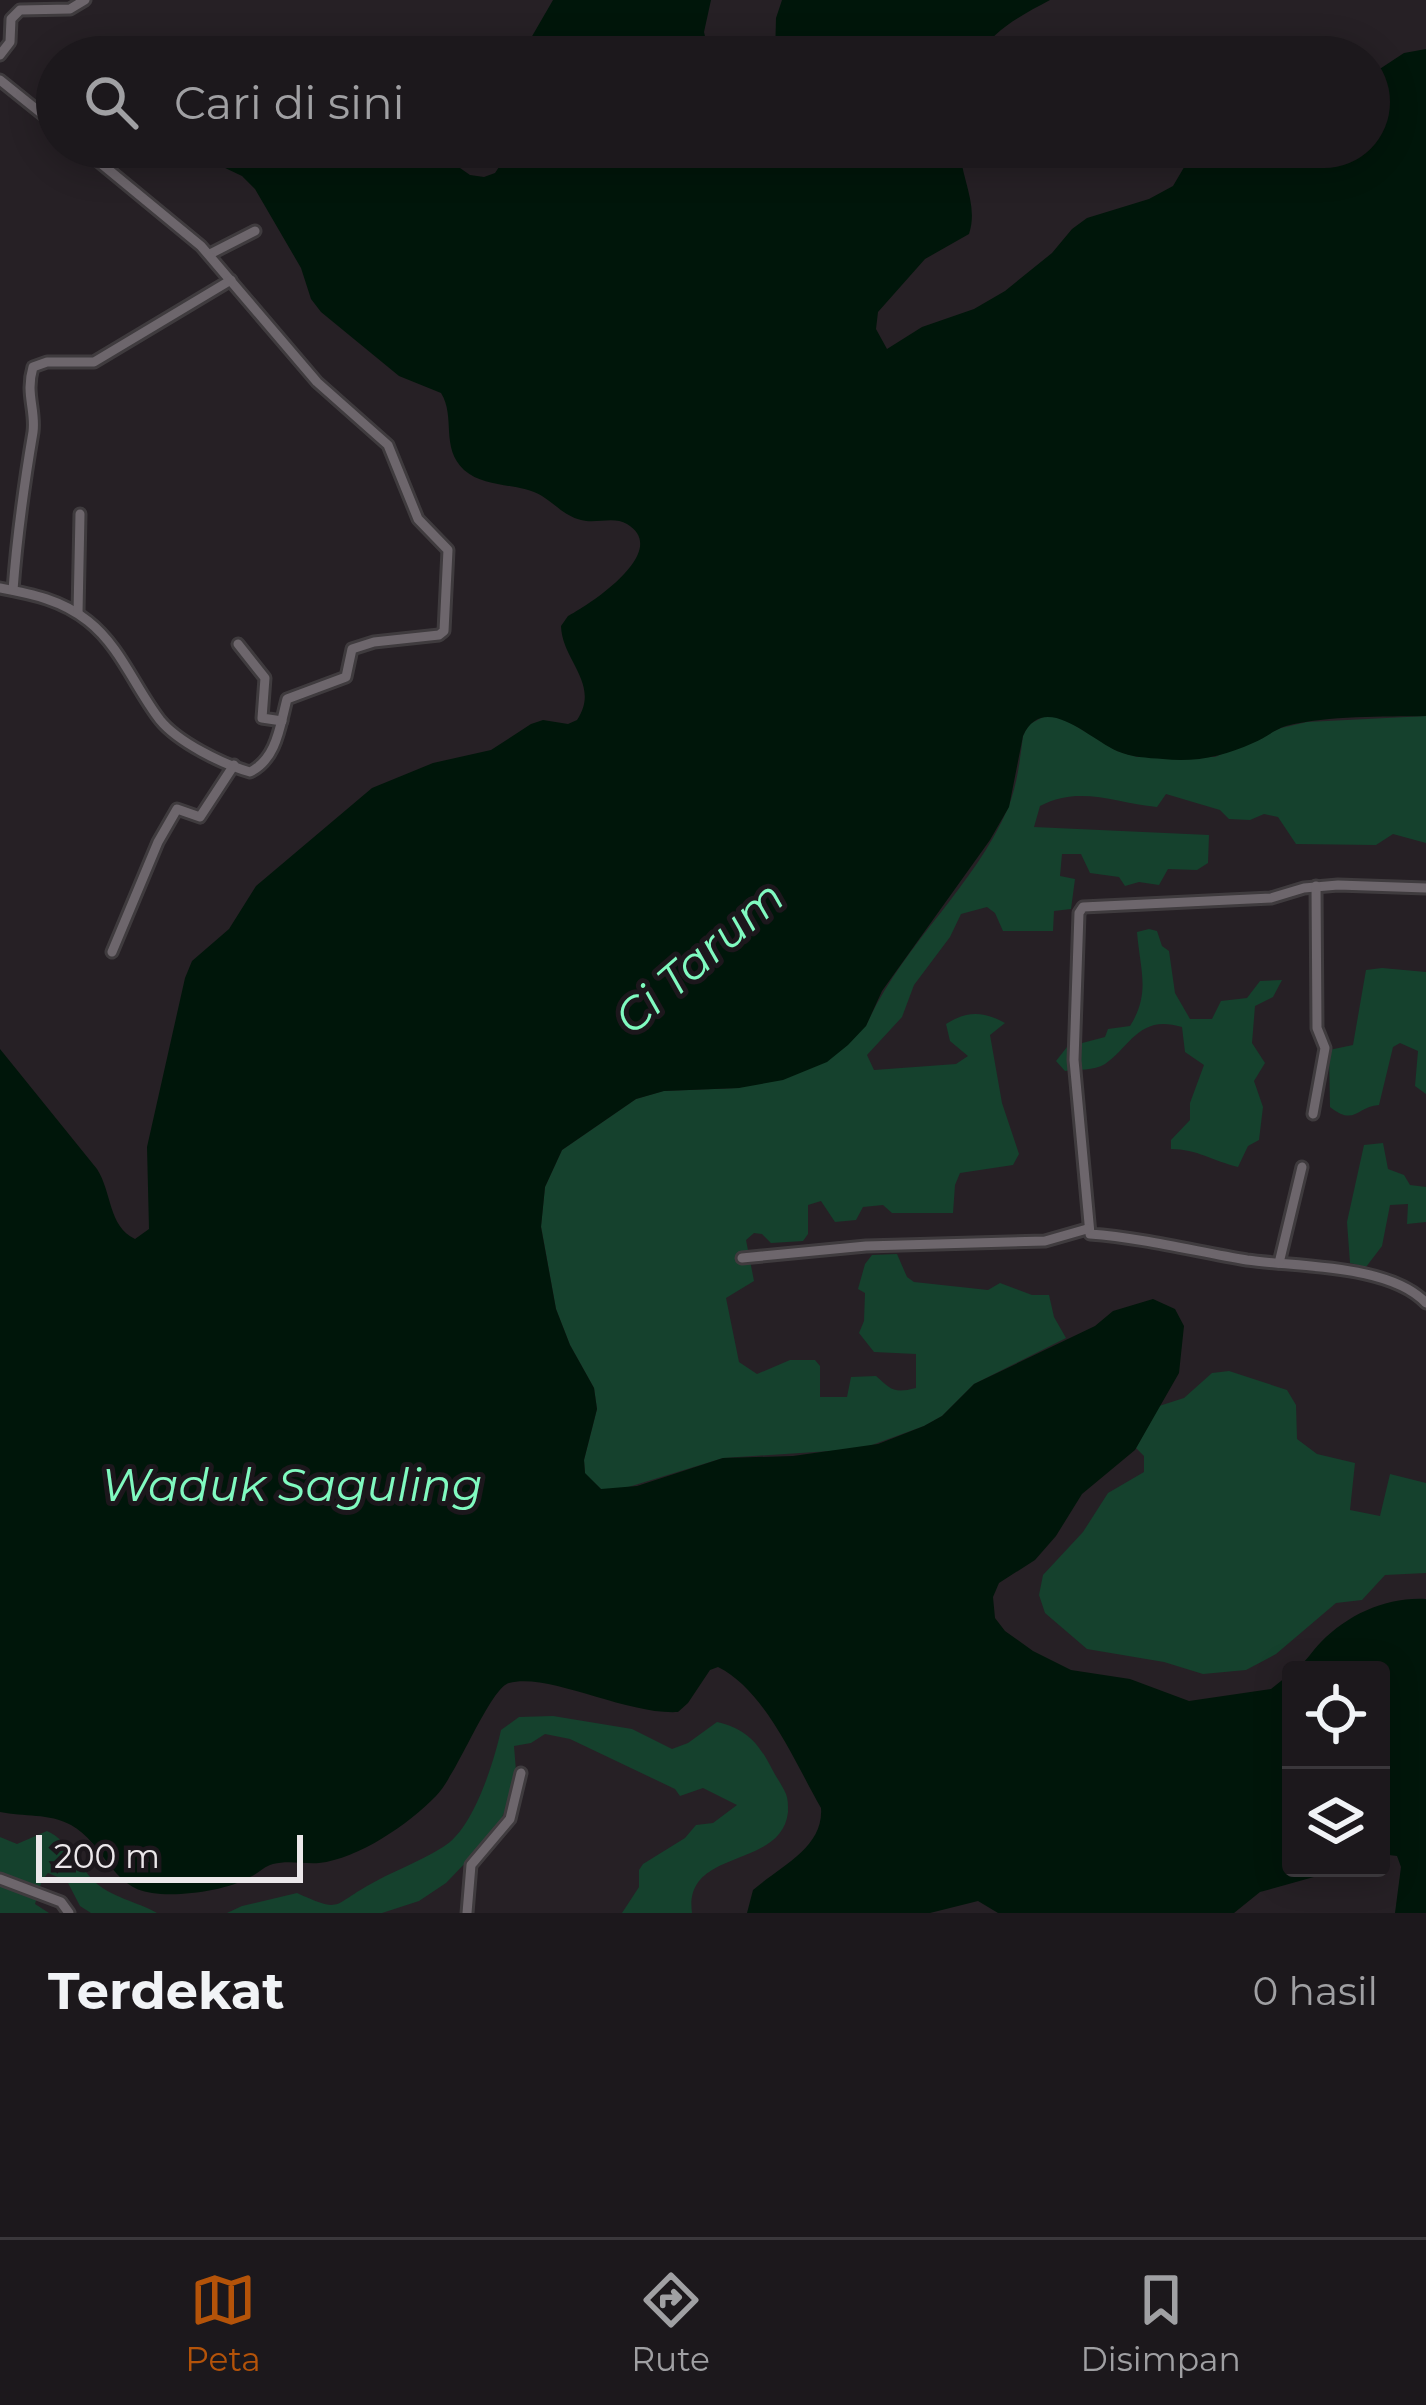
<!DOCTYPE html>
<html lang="id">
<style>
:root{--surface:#1c181c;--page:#252125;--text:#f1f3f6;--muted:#a0a0a3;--line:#3a373b;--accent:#b45309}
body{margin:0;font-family:Montserrat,sans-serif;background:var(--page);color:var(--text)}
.controls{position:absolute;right:36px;bottom:36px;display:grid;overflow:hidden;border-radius:12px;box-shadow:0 6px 30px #0003}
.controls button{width:108px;height:108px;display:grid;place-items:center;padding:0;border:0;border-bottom:3px solid var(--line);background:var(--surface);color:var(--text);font:60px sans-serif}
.scale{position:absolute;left:36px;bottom:30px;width:267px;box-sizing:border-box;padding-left:12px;border:6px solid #ebe7ea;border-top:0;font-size:33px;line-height:42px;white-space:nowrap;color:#ebe7ea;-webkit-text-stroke:9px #1c171c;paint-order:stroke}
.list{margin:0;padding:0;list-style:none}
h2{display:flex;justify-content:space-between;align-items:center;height:156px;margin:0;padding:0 48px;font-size:51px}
h2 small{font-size:39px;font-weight:400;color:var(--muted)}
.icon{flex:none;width:66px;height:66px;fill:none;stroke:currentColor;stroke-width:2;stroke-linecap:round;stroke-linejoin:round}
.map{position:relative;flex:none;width:1426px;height:1913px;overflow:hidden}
.search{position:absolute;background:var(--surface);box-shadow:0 6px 30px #0003;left:36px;right:36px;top:36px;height:132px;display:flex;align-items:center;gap:30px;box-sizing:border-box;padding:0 42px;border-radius:66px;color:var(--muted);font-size:45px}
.sheet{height:324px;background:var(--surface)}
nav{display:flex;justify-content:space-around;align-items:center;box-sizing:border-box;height:168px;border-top:3px solid var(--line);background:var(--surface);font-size:33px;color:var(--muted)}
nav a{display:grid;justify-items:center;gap:6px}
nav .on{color:var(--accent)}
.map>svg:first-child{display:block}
</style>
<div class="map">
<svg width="1426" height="1913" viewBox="0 0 1426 1913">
<rect width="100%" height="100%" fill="#262025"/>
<!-- green -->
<g fill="#15412d">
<path d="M1047,715L1064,719L1117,751L1137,757H1215L1281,728L1307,722L1426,716V843L1393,834L1376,845L1296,844L1278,817L1264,814L1250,820L1229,819L1220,810L1166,794L1157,807C1115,803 1080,785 1040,806L1034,827L1209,835L1208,863L1197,870L1168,869L1159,885L1139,882L1125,886L1119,877L1090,873L1081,854H1062L1060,876L1075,879L1071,909L1054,911L1053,931H1003L995,913L987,907L961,914L950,937L914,985L902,1017L867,1055L874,1070L956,1064L968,1056L950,1041L946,1024C966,1011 983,1011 1005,1023L990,1035L1002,1103L1019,1154L1013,1165L960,1173L955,1185L953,1213H892L883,1205L863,1207L856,1220L835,1222L821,1201L808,1205V1234L803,1241L771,1243L762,1234L754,1233L746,1240L754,1281L726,1298L739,1362L757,1374L790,1360H815L820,1366V1397H847L851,1377L876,1376C891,1389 893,1394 916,1388V1354L874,1352L859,1333L864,1321L865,1293L858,1289L865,1264L872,1255L897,1254L907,1277L914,1282L988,1290L1000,1283L1032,1295H1049L1054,1317L1066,1338L974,1384L942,1416L924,1426L861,1449L723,1458L622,1489H601L585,1474L584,1460L597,1409L594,1388L570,1345L556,1309L541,1226L545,1187L562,1150L636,1099L663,1091L739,1088L866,1026C901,946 973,889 1008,808C1017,786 1020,760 1023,736L1028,725Z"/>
<path d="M1149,929L1157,931L1162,946L1169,951L1175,993L1190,1019H1212L1221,1001L1247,998L1260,981L1282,980L1273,997L1255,1006L1252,1043L1265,1063L1254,1081L1263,1107L1259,1140L1248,1146L1238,1167C1213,1161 1197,1149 1171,1149V1140L1190,1120V1103L1204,1065L1185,1052L1182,1027C1139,1014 1131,1046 1105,1064C1094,1071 1077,1069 1065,1071L1056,1061L1067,1047L1105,1037L1108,1029L1130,1026C1151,993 1140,970 1137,932Z"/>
<path d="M1382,968L1426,972V1094L1415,1086L1418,1051L1400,1043L1393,1047L1379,1105C1357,1106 1355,1127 1330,1107L1329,1050L1353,1045L1366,970Z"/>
<path d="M1383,1143L1388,1169L1404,1175L1410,1185L1426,1187V1222L1407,1224L1408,1204L1390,1205L1382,1246L1366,1267L1350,1263L1347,1222L1364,1145Z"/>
<path d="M1229,1371L1287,1390L1296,1405L1297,1439L1317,1454L1355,1463L1350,1510L1380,1516L1390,1474L1426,1483V1573L1385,1575L1362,1600L1336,1603L1276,1654L1246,1670L1203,1674L1164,1662L1087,1649L1045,1613L1039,1595L1043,1575L1083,1532L1108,1493L1144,1472V1456L1136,1448L1159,1406L1184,1398L1212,1373Z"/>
<path d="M553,1716L632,1729L672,1749L688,1743L717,1722C746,1729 758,1742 772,1769C776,1777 782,1785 786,1794C788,1799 788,1805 788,1812C782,1870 683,1847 692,1913H622L639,1887V1870L643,1864L685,1838L696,1825L713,1823L737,1805L703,1788L680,1796L675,1789L570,1739L545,1734L531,1743L514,1746L517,1783L496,1831L446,1883L419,1901L382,1913H227L242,1906L297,1893C341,1913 332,1906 367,1886C391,1872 419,1862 443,1847C473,1830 494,1762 501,1730L519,1717Z"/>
<path d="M47,1831C69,1841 78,1865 94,1881C110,1897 138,1902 157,1913H91L80,1906L67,1881L48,1873L42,1880L35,1904L49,1913H0V1837L17,1844Z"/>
</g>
<!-- water -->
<g fill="#00160a">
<path d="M553,0H711L704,32L710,57H520Z"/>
<path d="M782,0H1050C1022,15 994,29 977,57H775L776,18Z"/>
<path d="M1426,49V716C1382,717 1330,715 1286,726C1274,730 1265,738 1253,743C1225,756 1194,763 1163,759C1147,758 1131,757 1117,751C1089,739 1044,691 1023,736L1009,807L990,840L882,991L866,1026L848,1045L827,1062L783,1080L739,1088L664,1091L636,1099L562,1150L545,1187L541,1227L556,1309L570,1345L594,1388L597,1409L584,1460L585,1473L601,1489L637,1486L723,1458L793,1456L878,1444L924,1426L942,1416L974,1384L1095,1326L1113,1311L1153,1299L1175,1309L1184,1326L1179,1373L1135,1450L1082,1494L1056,1536L1035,1560L999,1583L993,1597L995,1618L1005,1631L1033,1651L1071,1670L1130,1679L1189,1701L1271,1689L1291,1673V1868H1346L1260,1892L1234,1913H998L978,1901L930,1913H747L753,1890C779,1867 824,1848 821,1808C795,1763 766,1691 718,1667L710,1670L688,1703L678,1712C626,1715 548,1672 509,1683C490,1688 457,1775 436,1796C409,1824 358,1859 319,1863C303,1864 288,1860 273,1864C263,1867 259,1873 250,1877C226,1891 179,1897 152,1893C111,1888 104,1843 71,1825C49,1813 24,1817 0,1812V1049L97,1169C112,1192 108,1226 135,1239L149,1229L147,1147L185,978L192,961L229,929L256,886L372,788L433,763L491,750L531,724L543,720L568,724L577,720C601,684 562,661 561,626L568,616C589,605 672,551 627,524C614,516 596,524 581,520C565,516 556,505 542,496C518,482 486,489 464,470C440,447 456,417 441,393L399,376L321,312L311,299L301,268L255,189L242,176L200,156L195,147H430L470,175L484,177L495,173L503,161L504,147H960C960,177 979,204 969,234L925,259L878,312L876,329L887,349L922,327L974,309L1005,291L1052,253L1072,229L1087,218L1149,199L1173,186L1196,147H1369V76L1404,53Z"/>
<path d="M1426,1599V1913H1395L1401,1867L1397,1856L1381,1854V1670H1295C1306,1662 1312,1651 1321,1642C1349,1614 1386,1597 1426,1599Z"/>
</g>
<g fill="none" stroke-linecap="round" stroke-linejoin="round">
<!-- minor casing -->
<g stroke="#3f3b3e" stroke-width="15">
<g id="minor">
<path d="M0,55L10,42L11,19L20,10L70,9L85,0"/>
<path d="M0,80L57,126"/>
<path d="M210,254L255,231"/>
<path d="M0,588C32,594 62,600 88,621C121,647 135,688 160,720C178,742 222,764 250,772C277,759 280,725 287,699L346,677L352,649L374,642L439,635L444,631L448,550L418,519L388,445L317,382L201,246L81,147"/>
<path d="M13,590C17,536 24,485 33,432C36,410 25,394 33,367L47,362H94L231,280"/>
<path d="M78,613L80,514"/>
<path d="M238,644L265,678L262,718L282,721"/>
<path d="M1426,888L1338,885L1304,888L1271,898L1083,907L1079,913L1074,1060L1090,1234C1143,1238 1194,1251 1247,1260C1296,1267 1390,1264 1426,1303"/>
<path d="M112,952L158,842L177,809L200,817L234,765"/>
<path d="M1313,1114L1325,1048L1317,1028L1316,886"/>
<path d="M742,1258L866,1246L1045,1241L1087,1229"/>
<path d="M1279,1263L1302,1167"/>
<path d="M0,1879L61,1902L69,1913"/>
<path d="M467,1913L471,1865L510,1819L521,1773"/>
</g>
</g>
<!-- minor -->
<use href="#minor" stroke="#6d666c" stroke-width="9"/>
</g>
<g text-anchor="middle" stroke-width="10" stroke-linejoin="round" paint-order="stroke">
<!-- water labels -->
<g font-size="45" font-style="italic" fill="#80fac0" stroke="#1c171c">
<text transform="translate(699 957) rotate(-41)" y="16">Ci Tarum</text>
<text x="292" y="1501">Waduk Saguling</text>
</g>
</g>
</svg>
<div class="controls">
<button><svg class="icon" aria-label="locate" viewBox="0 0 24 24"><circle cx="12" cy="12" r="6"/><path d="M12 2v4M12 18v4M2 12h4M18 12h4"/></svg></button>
<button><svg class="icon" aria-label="layers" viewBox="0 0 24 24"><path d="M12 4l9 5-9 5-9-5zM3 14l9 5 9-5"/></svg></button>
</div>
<div class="scale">200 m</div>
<div class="search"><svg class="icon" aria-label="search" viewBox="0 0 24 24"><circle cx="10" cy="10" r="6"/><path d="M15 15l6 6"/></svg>Cari di sini</div>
</div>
<section class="sheet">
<h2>Terdekat<small>0 hasil</small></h2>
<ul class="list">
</ul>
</section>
<nav>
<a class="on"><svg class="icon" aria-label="map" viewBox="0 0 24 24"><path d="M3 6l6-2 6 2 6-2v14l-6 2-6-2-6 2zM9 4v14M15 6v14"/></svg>Peta</a>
<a><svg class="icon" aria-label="directions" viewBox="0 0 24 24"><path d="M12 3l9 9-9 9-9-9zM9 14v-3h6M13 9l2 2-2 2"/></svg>Rute</a>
<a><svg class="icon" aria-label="saved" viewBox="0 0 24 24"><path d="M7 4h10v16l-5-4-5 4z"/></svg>Disimpan</a>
</nav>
